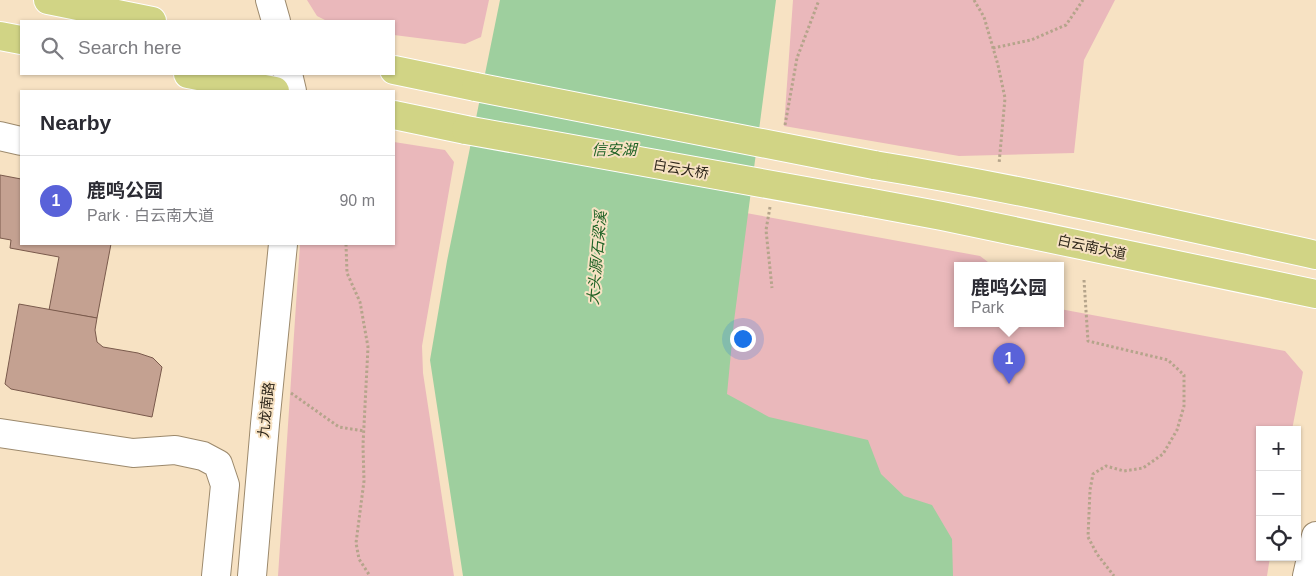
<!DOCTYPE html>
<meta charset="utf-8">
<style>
:root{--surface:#fff;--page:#f7f7f7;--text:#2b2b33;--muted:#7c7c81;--line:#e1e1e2;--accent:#5962d9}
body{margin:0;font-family:Arial,"Noto Sans SC",sans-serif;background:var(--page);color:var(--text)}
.controls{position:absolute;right:15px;bottom:15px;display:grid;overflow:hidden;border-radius:0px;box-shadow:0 1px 4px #0004}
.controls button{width:45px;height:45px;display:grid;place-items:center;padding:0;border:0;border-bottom:1px solid var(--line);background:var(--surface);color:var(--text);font:25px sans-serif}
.you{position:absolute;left:742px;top:338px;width:18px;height:18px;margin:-12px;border:4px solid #fff;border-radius:50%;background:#1a73e8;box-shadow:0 0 0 8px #1a73e833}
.badge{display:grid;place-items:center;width:32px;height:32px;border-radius:50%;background:var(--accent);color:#fff;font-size:16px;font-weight:700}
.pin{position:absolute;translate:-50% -41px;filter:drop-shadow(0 1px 2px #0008)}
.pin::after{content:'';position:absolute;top:26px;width:18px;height:15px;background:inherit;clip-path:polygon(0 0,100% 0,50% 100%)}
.popup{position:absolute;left:954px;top:262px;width:110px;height:65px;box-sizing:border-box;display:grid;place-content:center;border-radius:0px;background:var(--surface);filter:drop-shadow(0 1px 4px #0005);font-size:16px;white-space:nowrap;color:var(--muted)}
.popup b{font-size:19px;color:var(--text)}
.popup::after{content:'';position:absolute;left:50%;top:100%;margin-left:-10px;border:10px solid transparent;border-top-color:var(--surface)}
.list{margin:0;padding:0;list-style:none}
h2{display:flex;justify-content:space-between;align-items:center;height:65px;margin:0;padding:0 20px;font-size:21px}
h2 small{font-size:16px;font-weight:400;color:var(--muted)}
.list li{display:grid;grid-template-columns:32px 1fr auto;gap:15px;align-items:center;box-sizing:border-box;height:90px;padding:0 20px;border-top:1px solid var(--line)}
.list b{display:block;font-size:19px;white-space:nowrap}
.list p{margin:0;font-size:16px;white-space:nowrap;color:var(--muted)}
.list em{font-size:16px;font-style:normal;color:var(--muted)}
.icon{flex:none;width:28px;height:28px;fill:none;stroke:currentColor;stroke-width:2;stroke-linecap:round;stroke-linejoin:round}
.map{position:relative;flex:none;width:1316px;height:576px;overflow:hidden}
.search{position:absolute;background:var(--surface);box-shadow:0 1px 4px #0004;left:20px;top:20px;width:375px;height:55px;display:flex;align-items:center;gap:12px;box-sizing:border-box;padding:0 18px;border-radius:0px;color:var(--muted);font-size:19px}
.panel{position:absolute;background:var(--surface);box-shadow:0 1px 4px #0004;left:20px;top:90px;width:375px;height:155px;border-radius:0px}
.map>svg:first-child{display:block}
</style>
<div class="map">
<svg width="1316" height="576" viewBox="0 0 1316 576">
<rect width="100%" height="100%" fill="#f7e2c3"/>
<!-- green -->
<g fill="#eab8bb">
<path d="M307,0H489L481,37L465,44L394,35V21H327L317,16Z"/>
<path d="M793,0H1115L1084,60L1074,153L959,156L784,126Z"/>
<path d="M394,142L445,150L454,162L422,346L423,373L454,576H278L300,244H394Z"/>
<path d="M735,211L980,256L992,265H958V323H1060V309L1285,351L1303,372L1292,430H1260V557H1270L1267,576H938L740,421L716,395Z"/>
</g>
<!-- water -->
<path fill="#9ecf9e" d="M500,0H776L734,321L727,394L769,417L868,440L881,474L904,496L932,505L952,539L953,576H463L430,360L447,261Z"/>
<!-- building -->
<g fill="#c4a191" stroke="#7a5a4c">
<path d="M0,175L21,179V244H111L97,318L49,310L59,257L10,248L11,240L0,238Z"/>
<path d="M19,304L97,318L95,330L97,342L103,347L138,353L153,358L162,367L152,417L11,389L5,384Z"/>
</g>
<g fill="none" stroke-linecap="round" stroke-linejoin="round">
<!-- minor casing -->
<g stroke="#9c896c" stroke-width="30">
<g id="minor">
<path d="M270,0L276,21"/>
<path d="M288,74L292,91"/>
<path d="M0,136L21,141"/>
<path d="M0,433L133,453L175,450L203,456L218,464L225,485L216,576"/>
<path d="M252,576L265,424L283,244"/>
<path d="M1307,576L1316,536"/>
</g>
</g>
<!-- major casing -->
<g stroke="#fff" stroke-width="30">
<g id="major">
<path d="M48,0L152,21"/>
<path d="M0,36L21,40"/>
<path d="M394,70L476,87"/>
<path d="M188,74L275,91"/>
<path d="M394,115L466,130"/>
<path d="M874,165C1022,189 1169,223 1316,255"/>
<path d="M867,202L942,216L1316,294"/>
</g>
</g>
<!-- path -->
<g stroke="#b5a48b" stroke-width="3" stroke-dasharray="2.5 2.5" stroke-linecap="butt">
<path d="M974,0L984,17L998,65L1005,98L999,164"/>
<path d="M993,48L1031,40L1066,25L1083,0"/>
<path d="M785,125L797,58L819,0"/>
<path d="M770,207L766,230L772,288"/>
<path d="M346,244L347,273L360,302L368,347L363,445L364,481L356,543L359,559L370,576"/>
<path d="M1084,280L1088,341L1168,360L1184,375V406L1177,430L1163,454L1143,468L1124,471L1106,466L1093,474L1090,490L1088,537L1097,554L1114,576"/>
<path d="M291,393L339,427L364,431"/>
</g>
<!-- minor -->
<use href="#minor" stroke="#fff" stroke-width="28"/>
<!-- major -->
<use href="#major" stroke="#d1d485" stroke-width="28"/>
<!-- major-bridge casing -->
<g stroke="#fff" stroke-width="30" stroke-linecap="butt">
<g id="major-bridge">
<path d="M476,87L874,165"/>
<path d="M466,130L867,202"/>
</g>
</g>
<!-- major-bridge -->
<use href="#major-bridge" stroke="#d1d485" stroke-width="28"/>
</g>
<g text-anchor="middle" stroke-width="4" stroke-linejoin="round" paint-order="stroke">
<!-- street labels -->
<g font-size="14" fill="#2f271b" stroke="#f7e2c3">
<text transform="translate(681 169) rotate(10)" y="5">白云大桥</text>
<text transform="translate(1092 247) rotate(12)" y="5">白云南大道</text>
<text transform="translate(266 410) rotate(-84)" y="5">九龙南路</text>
</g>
<!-- water labels -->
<g font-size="15" font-style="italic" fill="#1f6225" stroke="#f7e2c3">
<text x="614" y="155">信安湖</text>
<text transform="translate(597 258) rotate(-85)" y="5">大头源/石梁溪</text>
</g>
</g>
</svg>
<div class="controls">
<button>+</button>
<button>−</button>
<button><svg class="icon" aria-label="locate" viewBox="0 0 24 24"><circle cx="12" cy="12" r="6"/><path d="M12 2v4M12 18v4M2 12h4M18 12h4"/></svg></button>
</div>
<div class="you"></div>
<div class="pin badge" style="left:1009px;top:384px">1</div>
<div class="popup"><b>鹿鸣公园</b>Park</div>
<div class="search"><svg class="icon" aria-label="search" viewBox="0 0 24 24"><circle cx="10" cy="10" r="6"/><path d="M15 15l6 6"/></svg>Search here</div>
<section class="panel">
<h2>Nearby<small></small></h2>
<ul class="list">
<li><span class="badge">1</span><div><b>鹿鸣公园</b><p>Park · 白云南大道</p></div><em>90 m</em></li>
</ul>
</section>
</div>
